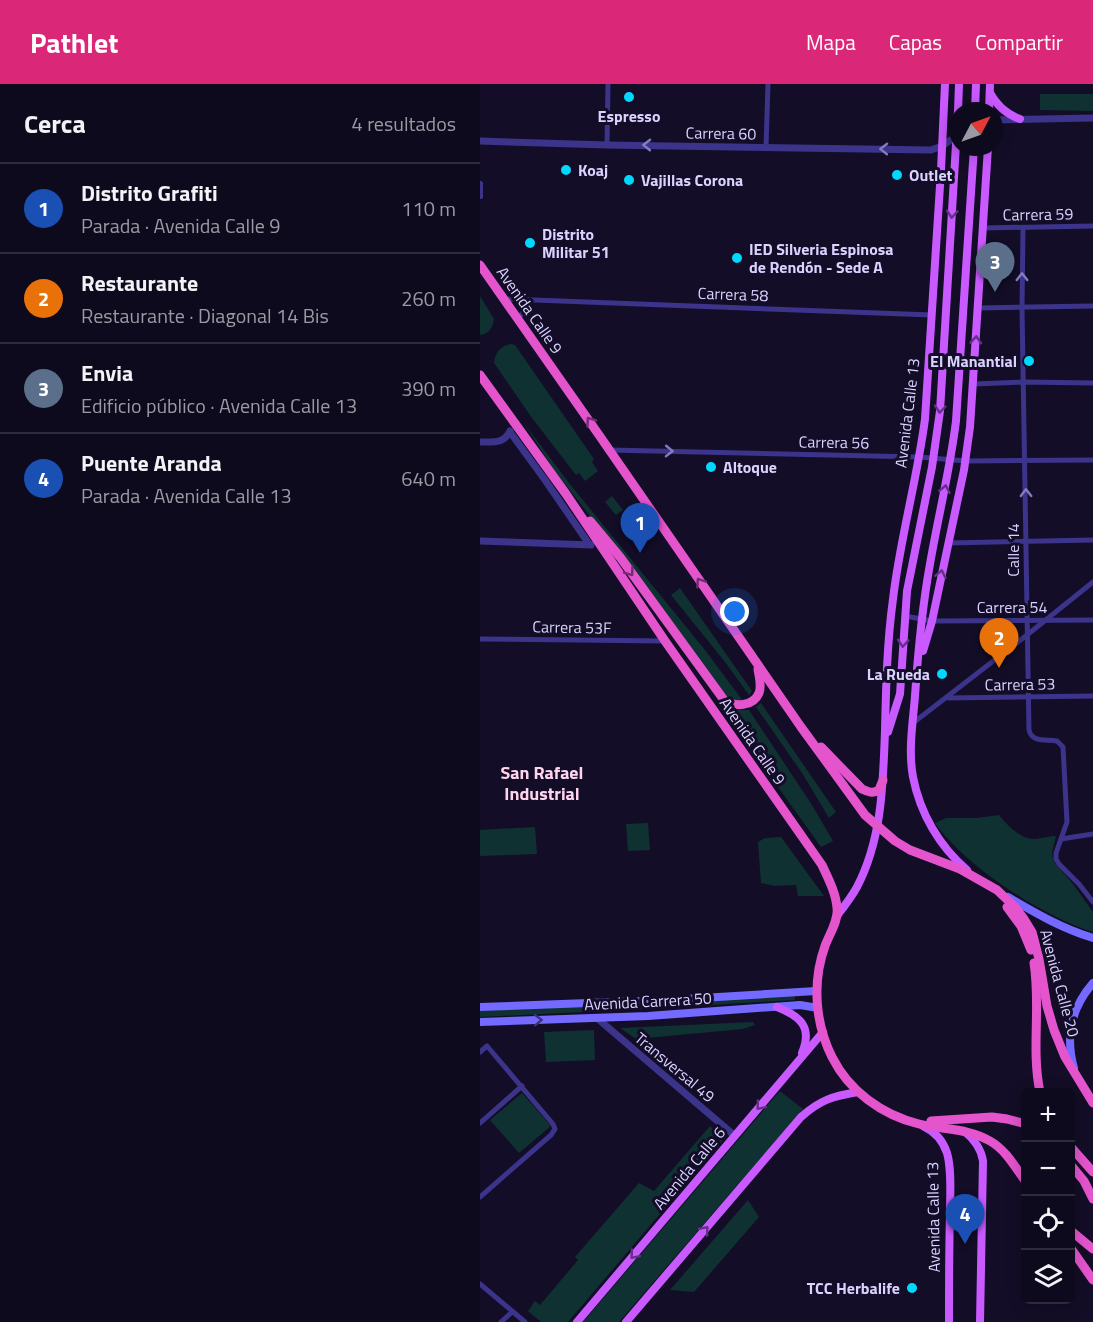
<!DOCTYPE html>
<html lang="es">
<meta charset="utf-8">
<style>
:root{--surface:#0e0a1d;--page:#1c182a;--text:#f1f3f6;--muted:#9b9aa4;--line:#2e2b3b;--accent:#db2777}
body{margin:0;font-family:"Titillium Web",sans-serif;background:var(--page);color:var(--text)}
.controls{position:absolute;right:18px;bottom:18px;display:grid;overflow:hidden;border-radius:9px;box-shadow:0 3px 15px #0003}
.controls button{width:54px;height:54px;display:grid;place-items:center;padding:0;border:0;border-bottom:2px solid var(--line);background:var(--surface);color:var(--text);font:30px sans-serif}
.compass{position:absolute;left:469px;top:18px;width:54px;height:54px;border-radius:50%;background:var(--surface);box-shadow:0 3px 15px #0003;rotate:49deg}
.you{position:absolute;left:255px;top:528px;width:21px;height:21px;margin:-15px;border:4px solid #fff;border-radius:50%;background:#1a73e8;box-shadow:0 0 0 9px #1a73e833}
.badge{display:grid;place-items:center;width:39px;height:39px;border-radius:50%;background:var(--accent);color:#fff;font-size:20px;font-weight:700}
.pin{position:absolute;translate:-50% -50px;filter:drop-shadow(0 2px 3px #0008)}
.pin::after{content:'';position:absolute;top:32px;width:21px;height:18px;background:inherit;clip-path:polygon(0 0,100% 0,50% 100%)}
.list{margin:0;padding:0;list-style:none}
h2{display:flex;justify-content:space-between;align-items:center;height:78px;margin:0;padding:0 24px;font-size:26px}
h2 small{font-size:20px;font-weight:400;color:var(--muted)}
.list li{display:grid;grid-template-columns:39px 1fr auto;gap:18px;align-items:center;box-sizing:border-box;height:90px;padding:0 24px;border-top:2px solid var(--line)}
.list b{display:block;font-size:22px;white-space:nowrap}
.list p{margin:0;font-size:20px;white-space:nowrap;color:var(--muted)}
.list em{font-size:20px;font-style:normal;color:var(--muted)}
.icon{flex:none;width:33px;height:33px;fill:none;stroke:currentColor;stroke-width:2;stroke-linecap:round;stroke-linejoin:round}
.map{position:relative;flex:none;width:613px;height:1238px;overflow:hidden}
header{display:flex;align-items:center;gap:36px;box-sizing:border-box;height:84px;padding:0 30px;background:var(--accent);color:#fff}
header strong{font-size:28px}
nav{display:flex;gap:33px;margin-inline-start:auto;font-size:21px}
main{display:flex}
aside{flex:1;background:var(--surface)}
.map>svg:first-child{display:block}
</style>
<header>
<strong>Pathlet</strong>
<nav><a>Mapa</a><a>Capas</a><a>Compartir</a></nav>
</header>
<main>
<aside>
<h2>Cerca<small>4 resultados</small></h2>
<ul class="list">
<li><span class="badge" style="background:#1a4fb4">1</span><div><b>Distrito Grafiti</b><p>Parada · Avenida Calle 9</p></div><em>110 m</em></li>
<li><span class="badge" style="background:#e8710a">2</span><div><b>Restaurante</b><p>Restaurante · Diagonal 14 Bis</p></div><em>260 m</em></li>
<li><span class="badge" style="background:#5c6f8a">3</span><div><b>Envia</b><p>Edificio público · Avenida Calle 13</p></div><em>390 m</em></li>
<li><span class="badge" style="background:#1a4fb4">4</span><div><b>Puente Aranda</b><p>Parada · Avenida Calle 13</p></div><em>640 m</em></li>
</ul>
</aside>
<div class="map">
<svg width="613" height="1238" viewBox="0 0 613 1238">
<rect width="100%" height="100%" fill="#130d27"/>
<!-- green -->
<g fill="#0f3131">
<path d="M560,10H613V27L560,26Z"/>
<path d="M0,212L14,235C12,244 10,250 0,251Z"/>
<path d="M31,260L35,261L114,375L112,378L118,387L105,397L99,389L96,391L52,334L14,279C15,268 21,262 31,260Z"/>
<path d="M43,338L89,399L225,566L263,617C254,617 249,614 243,608L180,521L74,386Z"/>
<path d="M132,412L143,426L136,431L125,418Z"/>
<path d="M200,504L272,607L269,611L245,578L191,511Z"/>
<path d="M281,619L356,728L349,734L322,689L276,623Z"/>
<path d="M240,622L256,626H269L332,721L353,757L341,763Z"/>
<path d="M519,731C527,741 541,756 556,755C562,754 569,752 576,752L572,769L574,778L593,800L613,828V848C562,832 486,783 455,739L466,734H497Z"/>
<path d="M168,739L170,766L148,767L146,740Z"/>
<path d="M55,743L57,770L0,772V746Z"/>
<path d="M301,753L344,812H318L316,801L295,802L281,799L278,758L285,754Z"/>
<path d="M314,911L315,916L164,925L0,933V926Z"/>
<path d="M273,938L275,941L263,945L156,955L140,944Z"/>
<path d="M114,946L115,976L66,978L64,948Z"/>
<path d="M300,1007L323,1025L139,1238H103Z"/>
<path d="M42,1009L71,1042L39,1069L10,1036Z"/>
<path d="M230,1042L243,1056L88,1238H61L48,1227L55,1217L60,1221L98,1176L95,1173L159,1099L174,1107Z"/>
<path d="M268,1116L279,1133L214,1208L190,1206Z"/>
</g>
<g fill="none" stroke-linecap="round" stroke-linejoin="round">
<!-- pedestrian -->
<path stroke="#3b348a" stroke-width="4" d="M0,99H1V113H0"/>
<!-- minor -->
<g stroke="#3b348a" stroke-width="5">
<path d="M127,61L128,0"/>
<path d="M286,63L288,0"/>
<path d="M503,144L613,142"/>
<path d="M543,144L542,224L549,646C552,659 566,655 577,657L583,663L587,738L576,769V775L579,780L599,800L613,818"/>
<path d="M25,215L452,231"/>
<path d="M498,224L613,222"/>
<path d="M38,235L52,216"/>
<path d="M494,300L544,298L613,299"/>
<path d="M130,366L439,373L486,377L613,376"/>
<path d="M468,459L613,456"/>
<path d="M425,532L452,537L613,536"/>
<path d="M0,555L184,557"/>
<path d="M468,614L613,612"/>
<path d="M433,639L547,551L613,498"/>
<path d="M581,755L613,750"/>
<path d="M0,968L7,962L73,1040L75,1045L71,1051L0,1113"/>
<path d="M0,1039L42,1002"/>
<path d="M0,1200L45,1238"/>
<path d="M21,1238L32,1228"/>
</g>
<!-- tertiary -->
<g stroke="#3b348a" stroke-width="7">
<path d="M514,36L613,34"/>
<path d="M0,57L127,61L451,66L462,62L478,51"/>
<path d="M30,348L65,396L109,460"/>
<path d="M0,358C13,358 24,360 30,347"/>
<path d="M0,457L111,461"/>
<path d="M117,934L255,1052"/>
</g>
<!-- secondary -->
<g stroke="#746aff" stroke-width="8">
<path d="M528,813C555,829 583,845 613,854"/>
<path d="M0,923L188,916L336,907"/>
<path d="M0,938L168,932L320,921L338,924"/>
<path d="M594,984C585,952 592,923 613,899"/>
</g>
<!-- primary -->
<g stroke="#c95aff" stroke-width="8">
<path d="M510,9C517,22 526,30 540,35"/>
<path d="M478,27L479,0"/>
<path d="M495,27L496,0"/>
<path d="M509,27L510,0"/>
<path d="M443,567L452,537L484,386L490,343L508,63"/>
<path d="M408,648L420,610L427,507L452,383L460,327L478,27"/>
<path d="M487,786C459,762 440,729 433,693C428,666 433,638 435,612C438,568 442,524 450,480C458,433 470,386 476,337L494,63"/>
<path d="M356,833C363,824 371,814 377,803C402,755 403,701 405,647C406,603 407,559 413,515C420,455 437,396 445,335L461,86L465,0"/>
<path d="M297,923C320,932 333,943 322,969"/>
<path d="M443,1042C454,1047 463,1057 467,1069C472,1086 470,1111 470,1130C469,1166 469,1202 469,1238"/>
<path d="M484,1047C494,1055 501,1064 503,1077L500,1238"/>
<path d="M97,1238L343,948"/>
<path d="M146,1238L321,1033C340,1016 353,1012 378,1008"/>
</g>
<!-- trunk -->
<g stroke="#e454cc" stroke-width="9">
<path d="M0,181L119,351L321,643L385,731L415,757L430,766L480,785L517,806L535,823L544,835L552,848L559,875L567,922L574,946L585,973L613,1019"/>
<path d="M0,291L86,410L185,557L342,781C348,794 356,809 357,824C359,836 349,851 345,862C332,898 335,939 352,973C369,1007 402,1031 439,1040C463,1046 488,1044 510,1057C526,1066 535,1083 546,1098"/>
<path d="M110,437L140,473L244,616C255,623 273,623 279,609C282,602 279,592 278,585"/>
<path d="M341,663L382,705C388,708 393,710 399,706L403,696"/>
<path d="M527,823L541,842L551,866"/>
<path d="M554,879C561,922 551,966 560,1008"/>
<path d="M451,1037L512,1033L527,1035L546,1040"/>
<path d="M590,1062L613,1088"/>
<path d="M590,1080L604,1097L613,1115"/>
<path d="M590,1146L613,1165"/>
<path d="M590,1163L613,1196"/>
</g>
</g>
<!-- one-way arrows -->
<defs><path id="oneway-chevron" d="M-2-3.5L2.5 0L-2 3.5" fill="none" stroke-width="1.6" stroke-linecap="round" stroke-linejoin="round" transform="scale(1.5)"/></defs>
<g stroke="#837cbf">
<use href="#oneway-chevron" transform="translate(167 61) rotate(-179)"/>
<use href="#oneway-chevron" transform="translate(404 65) rotate(-179)"/>
<use href="#oneway-chevron" transform="translate(542 193) rotate(-90)"/>
<use href="#oneway-chevron" transform="translate(189 367) rotate(1)"/>
<use href="#oneway-chevron" transform="translate(546 409) rotate(-91)"/>
</g>
<g stroke="#653088">
<use href="#oneway-chevron" transform="translate(472 130) rotate(94)"/>
<use href="#oneway-chevron" transform="translate(496 256) rotate(-86)"/>
<use href="#oneway-chevron" transform="translate(460 325) rotate(95)"/>
<use href="#oneway-chevron" transform="translate(465 405) rotate(-79)"/>
<use href="#oneway-chevron" transform="translate(461 490) rotate(-78)"/>
<use href="#oneway-chevron" transform="translate(423 559) rotate(94)"/>
<use href="#oneway-chevron" transform="translate(280 1022) rotate(130)"/>
<use href="#oneway-chevron" transform="translate(225 1146) rotate(-50)"/>
<use href="#oneway-chevron" transform="translate(154 1171) rotate(130)"/>
</g>
<g stroke="#712d71">
<use href="#oneway-chevron" transform="translate(110 337) rotate(-125)"/>
<use href="#oneway-chevron" transform="translate(150 488) rotate(54)"/>
<use href="#oneway-chevron" transform="translate(220 498) rotate(-124)"/>
</g>
<use stroke="#3a327d" href="#oneway-chevron" transform="translate(58 936) rotate(-2)"/>
<!-- markers -->
<g fill="#00d8fe" stroke="#130d27" stroke-width="2">
<circle cx="149" cy="13" r="6"/>
<circle cx="86" cy="86" r="6"/>
<circle cx="417" cy="91" r="6"/>
<circle cx="149" cy="96" r="6"/>
<circle cx="50" cy="159" r="6"/>
<circle cx="257" cy="174" r="6"/>
<circle cx="549" cy="277" r="6"/>
<circle cx="231" cy="383" r="6"/>
<circle cx="462" cy="590" r="6"/>
<circle cx="432" cy="1204" r="6"/>
</g>
<g text-anchor="middle" stroke-width="6" stroke-linejoin="round" paint-order="stroke">
<!-- poi labels -->
<g font-size="16" font-weight="bold" fill="#dad3ff" stroke="#130d27" text-anchor="start">
<text x="149" y="38" text-anchor="middle">Espresso</text>
<text x="98" y="92">Koaj</text>
<text x="429" y="97">Outlet</text>
<text x="161" y="102">Vajillas Corona</text>
<text x="62" y="156">Distrito<tspan x="62" dy="18">Militar 51</tspan></text>
<text x="269" y="171">IED Silveria Espinosa<tspan x="269" dy="18">de Rendón - Sede A</tspan></text>
<text x="537" y="283" text-anchor="end">El Manantial</text>
<text x="243" y="389">Altoque</text>
<text x="450" y="596" text-anchor="end">La Rueda</text>
<text x="420" y="1210" text-anchor="end">TCC Herbalife</text>
</g>
<!-- street labels -->
<g font-size="16" fill="#dad3ff" stroke="#130d27">
<text transform="translate(241 49) rotate(1)" y="6">Carrera 60</text>
<text transform="translate(558 130) rotate(-1)" y="6">Carrera 59</text>
<text transform="translate(253 210) rotate(2)" y="6">Carrera 58</text>
<text transform="translate(50 226) rotate(55)" y="6">Avenida Calle 9</text>
<text transform="translate(427 329) rotate(-83)" y="6">Avenida Calle 13</text>
<text transform="translate(354 358) rotate(1)" y="6">Carrera 56</text>
<text transform="translate(533 466) rotate(-90)" y="6">Calle 14</text>
<text x="532" y="529">Carrera 54</text>
<text transform="translate(92 543) rotate(1)" y="6">Carrera 53F</text>
<text transform="translate(540 600) rotate(-1)" y="6">Carrera 53</text>
<text transform="translate(273 657) rotate(55)" y="6">Avenida Calle 9</text>
<text transform="translate(580 899) rotate(75)" y="6">Avenida Calle 20</text>
<text transform="translate(168 917) rotate(-3)" y="6">Avenida Carrera 50</text>
<text transform="translate(195 983) rotate(40)" y="6">Transversal 49</text>
<text transform="translate(209 1084) rotate(-50)" y="6">Avenida Calle 6</text>
<text transform="translate(453 1133) rotate(-91)" y="6">Avenida Calle 13</text>
</g>
<!-- neighbourhood labels -->
<g font-size="18" font-weight="bold" fill="#ffd5ee" stroke="#130d27">
<text x="62" y="695">San Rafael<tspan x="62" dy="21">Industrial</tspan></text>
</g>
</g>
</svg>
<div class="controls">
<button>+</button>
<button>−</button>
<button><svg class="icon" aria-label="locate" viewBox="0 0 24 24"><circle cx="12" cy="12" r="6"/><path d="M12 2v4M12 18v4M2 12h4M18 12h4"/></svg></button>
<button><svg class="icon" aria-label="layers" viewBox="0 0 24 24"><path d="M12 4l9 5-9 5-9-5zM3 14l9 5 9-5"/></svg></button>
</div>
<svg class="compass" viewBox="-18 -18 36 36"><path d="M0-13l5 13h-10z" fill="#e53935"/><path d="M0 13l5-13h-10z" fill="#9b9aa4"/></svg>
<div class="you"></div>
<div class="pin badge" style="left:160px;top:469px;background:#1a4fb4">1</div>
<div class="pin badge" style="left:519px;top:584px;background:#e8710a">2</div>
<div class="pin badge" style="left:515px;top:208px;background:#5c6f8a">3</div>
<div class="pin badge" style="left:485px;top:1160px;background:#1a4fb4">4</div>
</div>
</main>
